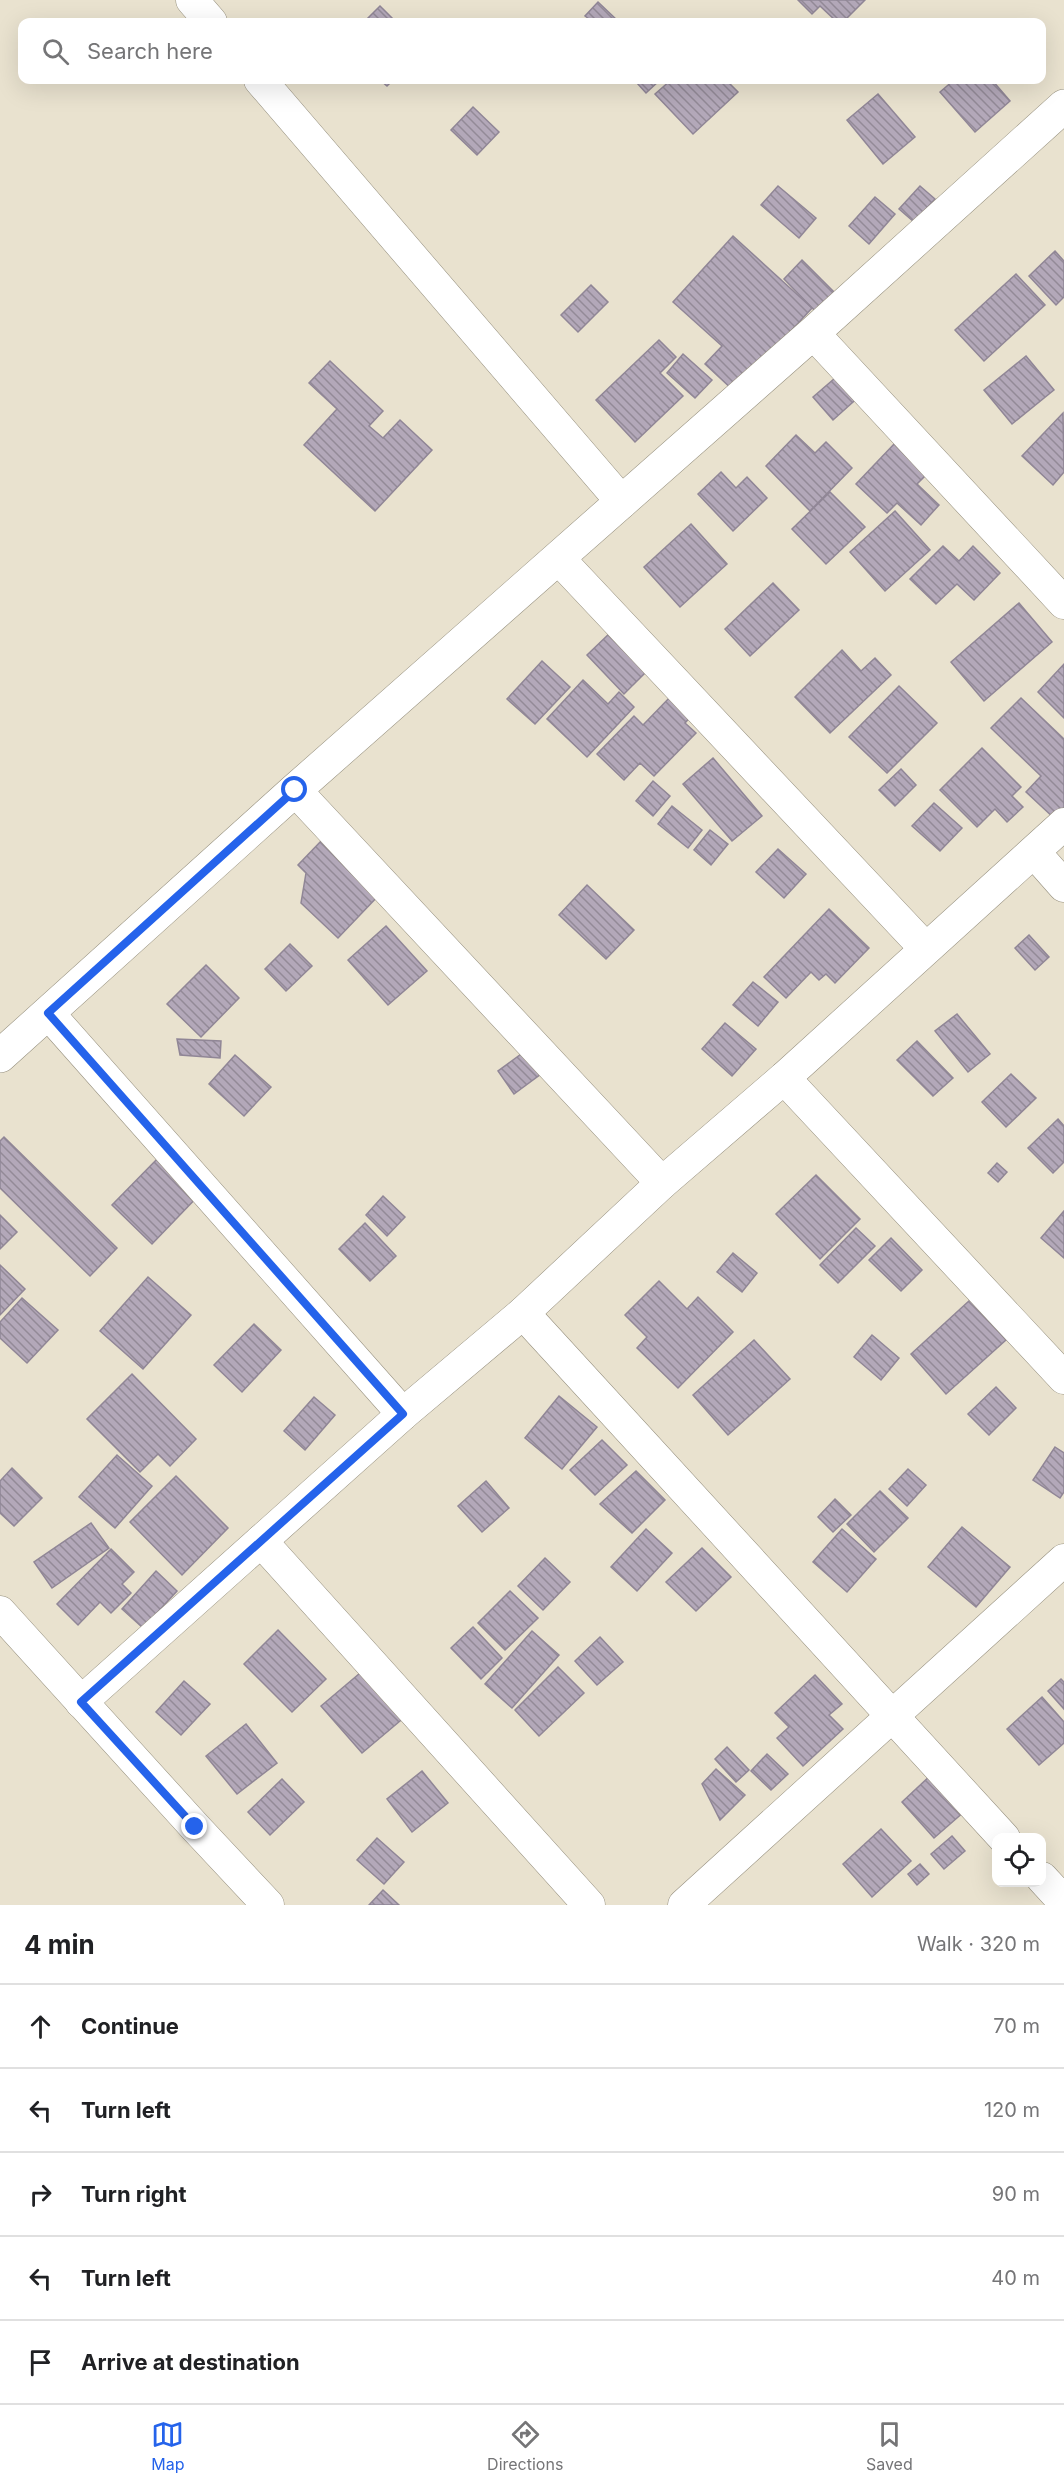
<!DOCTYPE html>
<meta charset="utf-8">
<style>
:root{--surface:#fff;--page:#f2f2f2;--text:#202124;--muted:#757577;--line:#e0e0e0;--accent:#2563eb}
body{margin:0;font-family:Inter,sans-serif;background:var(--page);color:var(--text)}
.controls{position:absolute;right:18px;bottom:18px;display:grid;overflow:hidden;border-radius:12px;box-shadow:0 6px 24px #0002}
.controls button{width:54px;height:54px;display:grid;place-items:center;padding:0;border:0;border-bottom:2px solid var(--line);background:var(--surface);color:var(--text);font:30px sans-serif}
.stop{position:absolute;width:18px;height:18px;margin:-14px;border:4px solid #2563eb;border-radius:50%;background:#fff}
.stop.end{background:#2563eb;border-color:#fff;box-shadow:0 2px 6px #0008}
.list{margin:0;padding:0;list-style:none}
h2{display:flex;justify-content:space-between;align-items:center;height:78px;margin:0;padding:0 24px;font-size:26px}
h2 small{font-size:20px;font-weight:400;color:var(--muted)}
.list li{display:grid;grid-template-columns:39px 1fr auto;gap:18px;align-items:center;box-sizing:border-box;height:84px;padding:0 24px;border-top:2px solid var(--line)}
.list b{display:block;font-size:22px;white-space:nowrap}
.list em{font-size:20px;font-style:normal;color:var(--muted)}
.icon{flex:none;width:33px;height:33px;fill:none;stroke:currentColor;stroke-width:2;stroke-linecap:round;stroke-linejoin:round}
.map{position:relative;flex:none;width:1064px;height:1905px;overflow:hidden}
.search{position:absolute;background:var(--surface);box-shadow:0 6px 24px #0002;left:18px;right:18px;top:18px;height:66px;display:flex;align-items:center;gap:15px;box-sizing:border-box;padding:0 21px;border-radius:12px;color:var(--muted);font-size:22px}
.sheet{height:498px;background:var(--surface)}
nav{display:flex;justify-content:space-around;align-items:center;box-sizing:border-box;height:84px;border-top:2px solid var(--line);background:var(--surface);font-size:16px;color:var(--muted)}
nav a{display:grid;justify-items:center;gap:3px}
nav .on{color:var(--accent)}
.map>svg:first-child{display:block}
</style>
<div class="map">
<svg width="1064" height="1905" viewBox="0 0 1064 1905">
<defs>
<pattern id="building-back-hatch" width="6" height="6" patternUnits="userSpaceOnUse" patternTransform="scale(1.5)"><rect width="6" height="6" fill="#b3a8b9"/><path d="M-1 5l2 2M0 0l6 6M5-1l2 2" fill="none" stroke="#938a97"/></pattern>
</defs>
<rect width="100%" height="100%" fill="#e9e2cf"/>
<!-- building -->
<g fill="url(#building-back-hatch)" stroke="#908696" stroke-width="1.5">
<path d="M798,0H865L843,22H837L820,6L812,14Z"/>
<path d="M598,2L619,22H593L585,16Z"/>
<path d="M380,6L396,22H364Z"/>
<path d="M380,80H393L387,86Z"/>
<path d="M639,80H660L646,93L636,82Z"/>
<path d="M671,80H726L738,92L693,134L655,94Z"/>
<path d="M954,80H992L1010,101L975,132L940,92Z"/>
<path d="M878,94L915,137L883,164L847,120Z"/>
<path d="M473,107L499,132L477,155L451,130Z"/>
<path d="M778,186L816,218L799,238L761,205Z"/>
<path d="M920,186L935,199L914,222L899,209Z"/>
<path d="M875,197L895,214L869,244L849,226Z"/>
<path d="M733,236L812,308L735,392L705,364L722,346L673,302Z"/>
<path d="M1055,251L1064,261V297L1056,305L1029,276Z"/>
<path d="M802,260L836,294L817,313L784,279Z"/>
<path d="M1016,274L1045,305L984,361L955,330Z"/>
<path d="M591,285L608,302L578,332L561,315Z"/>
<path d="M659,340L676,357L660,373L683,396L635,442L596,400Z"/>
<path d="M683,354L712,380L695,398L667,373Z"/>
<path d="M1026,356L1054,390L1012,424L984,390Z"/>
<path d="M330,361L383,411L369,426L383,438L400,420L432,450L375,511L304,445L337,409L309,383Z"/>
<path d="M842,372L862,394L833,420L813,397Z"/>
<path d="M1063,413L1064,472L1053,485L1022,456Z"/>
<path d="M796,435L815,453L826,442L852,468L810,511L766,466Z"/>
<path d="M895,443L927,474L917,484L939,505L921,525L897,503L887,513L856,484Z"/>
<path d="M721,472L736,488L747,477L767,498L733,531L698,494Z"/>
<path d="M830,492L865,527L826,564L792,529Z"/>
<path d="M895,511L930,550L885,591L850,552Z"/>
<path d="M691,524L727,564L680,607L644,567Z"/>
<path d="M943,546L959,561L973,546L1000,573L974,600L957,584L936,604L910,579Z"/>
<path d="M773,583L799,610L750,656L725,629Z"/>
<path d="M1019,603L1052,642L984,701L951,662Z"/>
<path d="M612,631L649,669L624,694L587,655Z"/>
<path d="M842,650L861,671L875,658L891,675L830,733L795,697Z"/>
<path d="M542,661L570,687L535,724L507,699Z"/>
<path d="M1064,664V718L1038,692Z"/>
<path d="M583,680L608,704L619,692L634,707L587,757L547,719Z"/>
<path d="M899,686L937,723L887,773L849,737Z"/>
<path d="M673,694L693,714L685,723L696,733L654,776L640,763L624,780L597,754L634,716L643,725Z"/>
<path d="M1021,698L1064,739V809L1055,819L1026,792L1041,776L991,728Z"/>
<path d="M982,748L1021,787L1012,796L1023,807L1007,822L995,809L977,827L940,790Z"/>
<path d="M713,758L762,816L732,841L683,784Z"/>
<path d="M901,769L916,785L895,806L879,790Z"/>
<path d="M653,781L670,796L653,816L636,801Z"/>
<path d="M934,803L962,828L940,851L912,826Z"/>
<path d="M672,806L702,830L688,848L658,824Z"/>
<path d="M710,830L728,844L711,865L694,850Z"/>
<path d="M322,840L380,894L338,938L301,903L306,873L298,865Z"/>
<path d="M778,849L806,874L784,898L756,872Z"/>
<path d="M587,885L634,930L606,959L559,915Z"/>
<path d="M829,909L869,948L835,983L826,974L819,980L811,972L786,998L764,977Z"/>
<path d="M386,926L427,971L388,1005L348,960Z"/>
<path d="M1029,935L1049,957L1035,970L1015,948Z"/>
<path d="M290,944L312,966L286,991L265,969Z"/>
<path d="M206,965L239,998L201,1037L167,1004Z"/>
<path d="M753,982L778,1002L758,1026L733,1005Z"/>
<path d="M957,1014L990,1054L968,1072L935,1031Z"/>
<path d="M725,1023L756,1049L732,1076L702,1049Z"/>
<path d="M177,1039L221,1041L220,1058L180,1055Z"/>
<path d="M917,1041L953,1078L933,1096L897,1060Z"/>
<path d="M528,1049L545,1071L514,1094L498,1071Z"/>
<path d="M235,1055L271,1087L244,1116L209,1084Z"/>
<path d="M1011,1074L1036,1098L1006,1127L982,1102Z"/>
<path d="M1058,1119L1064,1126V1162L1053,1173L1028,1148Z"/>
<path d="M4,1137L117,1248L90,1276L0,1188V1141Z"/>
<path d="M161,1155L201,1193L152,1244L112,1205Z"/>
<path d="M997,1163L1007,1172L998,1182L988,1173Z"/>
<path d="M816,1175L860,1219L820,1259L776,1214Z"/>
<path d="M383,1196L405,1217L387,1236L366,1215Z"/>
<path d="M1064,1211V1258L1041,1238Z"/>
<path d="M0,1215L17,1232L0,1249Z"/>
<path d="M365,1223L396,1256L370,1281L339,1249Z"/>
<path d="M856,1228L875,1246L838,1283L820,1265Z"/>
<path d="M891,1238L922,1270L901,1291L869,1260Z"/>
<path d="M733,1253L757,1273L742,1292L717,1272Z"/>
<path d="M0,1265L25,1289L0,1315Z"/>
<path d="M148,1277L191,1315L143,1369L100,1331Z"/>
<path d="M659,1281L687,1309L698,1297L733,1332L678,1388L637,1348L647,1337L625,1315Z"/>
<path d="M22,1298L58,1330L27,1363L0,1338V1322Z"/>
<path d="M970,1300L1006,1340L946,1394L911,1354Z"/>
<path d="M254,1324L281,1350L242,1392L214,1365Z"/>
<path d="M872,1335L899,1358L881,1380L854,1357Z"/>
<path d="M754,1340L790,1379L728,1435L693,1395Z"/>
<path d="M132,1374L196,1439L170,1466L158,1454L140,1472L87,1419Z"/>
<path d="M996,1387L1016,1408L989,1435L968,1414Z"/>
<path d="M559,1396L597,1427L562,1469L525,1438Z"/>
<path d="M314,1397L335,1415L305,1450L284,1431Z"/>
<path d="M602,1440L627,1465L595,1495L570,1470Z"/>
<path d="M1055,1447L1064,1453V1492L1060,1498L1033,1480Z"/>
<path d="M117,1455L152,1486L115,1528L79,1497Z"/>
<path d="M12,1468L42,1498L14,1526L0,1513V1481Z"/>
<path d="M908,1469L926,1485L907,1506L889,1489Z"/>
<path d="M636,1471L665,1500L632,1533L600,1504Z"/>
<path d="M176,1476L228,1528L182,1575L130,1522Z"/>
<path d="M486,1481L509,1508L482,1532L458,1506Z"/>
<path d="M880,1491L908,1518L874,1552L847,1524Z"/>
<path d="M835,1499L851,1515L833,1532L818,1517Z"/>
<path d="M91,1523L109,1548L52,1588L34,1562Z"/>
<path d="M962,1527L1010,1567L976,1607L928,1567Z"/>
<path d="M646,1529L672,1553L637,1591L611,1567Z"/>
<path d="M842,1529L876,1559L847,1592L813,1562Z"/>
<path d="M702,1548L731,1577L696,1611L666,1582Z"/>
<path d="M111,1549L134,1572L122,1584L131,1593L111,1613L100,1602L78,1625L57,1604Z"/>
<path d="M545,1558L570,1582L543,1610L518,1586Z"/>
<path d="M156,1571L177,1591L143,1628L122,1609Z"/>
<path d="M510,1591L538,1618L505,1650L478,1623Z"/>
<path d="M473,1627L502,1658L481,1679L451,1648Z"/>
<path d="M278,1630L326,1679L292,1712L244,1664Z"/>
<path d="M532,1631L559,1655L512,1708L485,1684Z"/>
<path d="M600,1637L623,1662L597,1685L575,1661Z"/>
<path d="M558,1667L584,1693L539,1736L515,1710Z"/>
<path d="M366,1668L406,1716L362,1753L321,1706Z"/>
<path d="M815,1675L842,1704L829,1715L843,1729L803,1766L777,1738L789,1727L775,1713Z"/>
<path d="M1061,1679L1064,1682V1709L1048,1691Z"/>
<path d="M184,1681L210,1704L181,1735L156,1712Z"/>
<path d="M1042,1697L1064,1722V1743L1039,1765L1007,1729Z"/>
<path d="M246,1724L277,1763L237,1794L206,1756Z"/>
<path d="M727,1747L749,1770L736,1782L715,1759Z"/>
<path d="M767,1754L788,1774L771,1790L751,1771Z"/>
<path d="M716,1769L745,1795L720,1820L702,1784Z"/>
<path d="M422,1771L448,1803L412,1832L387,1799Z"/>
<path d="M932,1774L965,1811L934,1838L902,1802Z"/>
<path d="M282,1779L304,1802L270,1835L248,1812Z"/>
<path d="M881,1829L911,1861L872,1897L843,1864Z"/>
<path d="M952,1836L965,1851L944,1869L931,1854Z"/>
<path d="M377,1838L404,1862L384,1884L357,1860Z"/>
<path d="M920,1864L929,1874L917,1885L908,1874Z"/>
<path d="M383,1890L399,1905H369Z"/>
</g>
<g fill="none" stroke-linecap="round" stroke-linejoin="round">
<!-- minor casing -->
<g stroke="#958f7e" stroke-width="33">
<g id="minor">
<path d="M192,0L211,22"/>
<path d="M260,80L622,502"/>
<path d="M813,333L1064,603"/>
<path d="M559,559L925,948"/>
<path d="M295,790L662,1183"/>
<path d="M1034,852L1064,886"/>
<path d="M48,1013L403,1414"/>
<path d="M784,1078L1064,1378"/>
<path d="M523,1313L1004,1838"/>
<path d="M261,1541L589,1905"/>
<path d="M0,1612L195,1827L268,1905"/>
<path d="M81,1702L403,1414L523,1313L662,1183L784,1078L1064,824"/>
<path d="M1042,1878L1064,1902"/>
<path d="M684,1905L1064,1560"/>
</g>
</g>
<!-- major casing -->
<g stroke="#958f7e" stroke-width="34">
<path id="major" d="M0,1056L295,790L813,333L1064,106"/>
</g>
<!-- minor -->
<use href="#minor" stroke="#fff" stroke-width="32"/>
<!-- major -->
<use href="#major" stroke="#fff" stroke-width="33"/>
</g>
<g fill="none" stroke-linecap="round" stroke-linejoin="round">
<!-- route -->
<path stroke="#2563eb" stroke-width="8" d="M195,1827L81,1702L403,1414L48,1013L295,790"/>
</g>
</svg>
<div class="controls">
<button><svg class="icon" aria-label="locate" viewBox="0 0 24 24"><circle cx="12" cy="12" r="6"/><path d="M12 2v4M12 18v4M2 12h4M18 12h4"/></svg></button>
</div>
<div class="stop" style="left:295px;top:790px"></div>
<div class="stop end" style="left:195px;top:1827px"></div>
<div class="search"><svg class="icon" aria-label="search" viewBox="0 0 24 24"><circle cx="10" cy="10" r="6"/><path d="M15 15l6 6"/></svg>Search here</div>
</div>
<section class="sheet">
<h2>4 min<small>Walk · 320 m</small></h2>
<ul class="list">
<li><svg class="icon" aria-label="ahead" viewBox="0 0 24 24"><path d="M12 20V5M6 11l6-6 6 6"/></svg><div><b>Continue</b></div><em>70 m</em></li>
<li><svg class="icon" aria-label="left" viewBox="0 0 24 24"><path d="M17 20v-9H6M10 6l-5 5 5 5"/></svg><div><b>Turn left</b></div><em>120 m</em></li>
<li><svg class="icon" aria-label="right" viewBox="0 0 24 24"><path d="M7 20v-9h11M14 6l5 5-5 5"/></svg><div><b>Turn right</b></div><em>90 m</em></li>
<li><svg class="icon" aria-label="left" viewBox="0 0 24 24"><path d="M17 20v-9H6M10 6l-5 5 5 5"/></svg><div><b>Turn left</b></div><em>40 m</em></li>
<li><svg class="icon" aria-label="arrive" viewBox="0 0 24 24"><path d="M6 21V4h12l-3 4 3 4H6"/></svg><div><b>Arrive at destination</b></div></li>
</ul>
</section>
<nav>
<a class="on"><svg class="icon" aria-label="map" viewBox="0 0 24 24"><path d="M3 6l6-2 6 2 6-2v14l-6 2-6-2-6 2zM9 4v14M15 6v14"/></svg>Map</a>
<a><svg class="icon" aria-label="directions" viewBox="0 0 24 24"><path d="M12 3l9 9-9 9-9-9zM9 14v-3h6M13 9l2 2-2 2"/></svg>Directions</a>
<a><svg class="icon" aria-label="saved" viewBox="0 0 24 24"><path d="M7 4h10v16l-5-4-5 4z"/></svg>Saved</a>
</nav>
